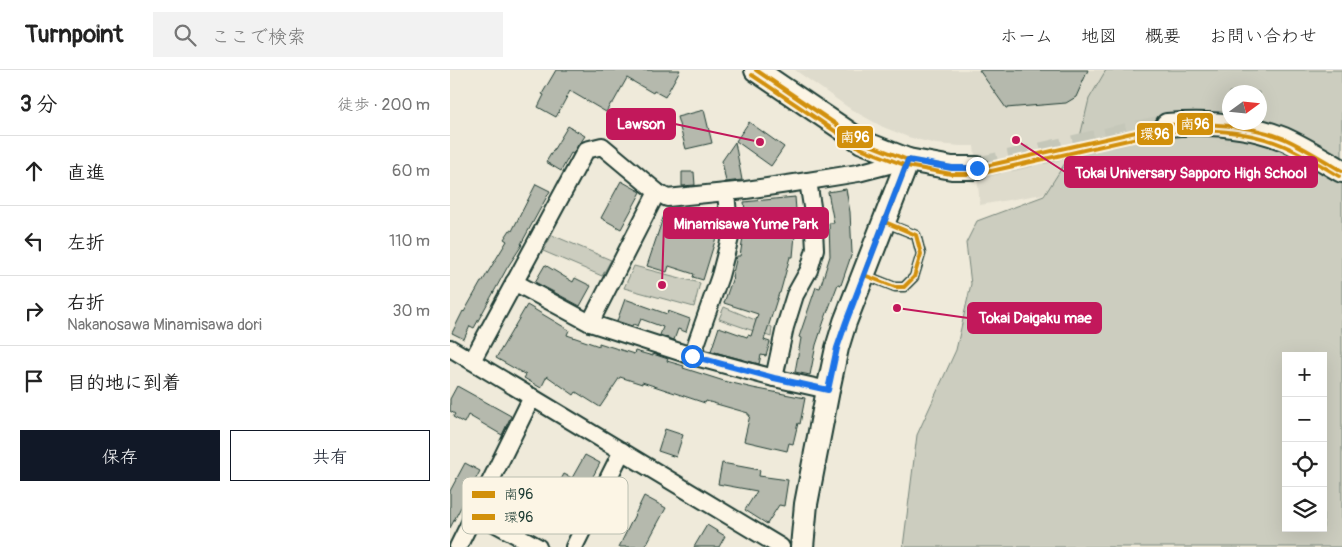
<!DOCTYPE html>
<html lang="ja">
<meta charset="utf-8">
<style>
:root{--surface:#fff;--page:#f2f2f2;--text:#222;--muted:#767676;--line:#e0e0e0;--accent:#111827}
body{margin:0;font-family:Pangolin,"Klee One",sans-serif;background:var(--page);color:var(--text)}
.controls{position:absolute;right:15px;bottom:15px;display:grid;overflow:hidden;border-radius:0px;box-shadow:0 5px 20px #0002}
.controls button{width:45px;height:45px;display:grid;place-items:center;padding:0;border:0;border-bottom:1px solid var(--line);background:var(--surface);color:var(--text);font:25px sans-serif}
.compass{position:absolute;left:772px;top:15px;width:45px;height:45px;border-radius:50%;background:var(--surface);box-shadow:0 5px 20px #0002;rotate:75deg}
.stop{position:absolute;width:15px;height:15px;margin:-11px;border:4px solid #1a73e8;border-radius:50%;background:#fff}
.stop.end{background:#1a73e8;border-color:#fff;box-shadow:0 1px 5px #0008}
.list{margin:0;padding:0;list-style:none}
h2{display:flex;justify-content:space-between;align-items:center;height:65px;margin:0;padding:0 20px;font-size:21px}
h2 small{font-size:16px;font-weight:400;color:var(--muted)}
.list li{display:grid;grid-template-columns:32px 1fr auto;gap:15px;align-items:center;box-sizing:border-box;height:70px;padding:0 20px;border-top:1px solid var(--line)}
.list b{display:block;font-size:19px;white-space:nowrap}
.list p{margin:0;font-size:16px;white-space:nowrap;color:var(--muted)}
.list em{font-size:16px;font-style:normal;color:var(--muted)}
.actions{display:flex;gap:10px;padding:15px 20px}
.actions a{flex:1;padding:11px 0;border:1px solid var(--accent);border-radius:0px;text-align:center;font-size:18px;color:var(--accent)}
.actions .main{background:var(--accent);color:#fff}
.icon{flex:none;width:28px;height:28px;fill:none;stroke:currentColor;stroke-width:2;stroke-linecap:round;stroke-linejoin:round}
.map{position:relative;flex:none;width:892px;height:477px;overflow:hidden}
header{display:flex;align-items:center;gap:30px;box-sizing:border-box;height:70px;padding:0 25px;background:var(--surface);border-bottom:1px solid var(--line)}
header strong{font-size:24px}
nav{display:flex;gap:28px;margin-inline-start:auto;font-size:18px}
.search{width:350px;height:45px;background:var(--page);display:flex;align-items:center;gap:12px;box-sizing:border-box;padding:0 18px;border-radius:0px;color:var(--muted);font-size:19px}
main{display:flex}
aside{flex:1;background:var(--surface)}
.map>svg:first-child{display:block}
</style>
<header>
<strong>Turnpoint</strong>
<div class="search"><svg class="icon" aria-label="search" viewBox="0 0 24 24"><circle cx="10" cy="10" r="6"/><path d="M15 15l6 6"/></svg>ここで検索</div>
<nav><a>ホーム</a><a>地図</a><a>概要</a><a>お問い合わせ</a></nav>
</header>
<main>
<aside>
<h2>3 分<small>徒歩 · 200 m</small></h2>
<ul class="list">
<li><svg class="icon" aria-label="ahead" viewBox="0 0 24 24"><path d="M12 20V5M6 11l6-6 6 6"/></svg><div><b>直進</b></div><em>60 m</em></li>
<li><svg class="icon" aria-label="left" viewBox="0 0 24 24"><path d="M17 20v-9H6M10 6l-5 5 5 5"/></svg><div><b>左折</b></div><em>110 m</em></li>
<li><svg class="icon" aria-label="right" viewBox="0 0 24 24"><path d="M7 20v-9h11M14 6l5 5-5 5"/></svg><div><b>右折</b><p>Nakanosawa Minamisawa dori</p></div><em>30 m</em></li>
<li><svg class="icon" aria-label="arrive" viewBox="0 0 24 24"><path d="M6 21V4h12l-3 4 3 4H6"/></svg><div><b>目的地に到着</b></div></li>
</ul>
<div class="actions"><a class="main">保存</a><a>共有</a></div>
</aside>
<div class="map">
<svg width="892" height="477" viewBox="0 0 892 477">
<rect width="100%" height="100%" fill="#efeada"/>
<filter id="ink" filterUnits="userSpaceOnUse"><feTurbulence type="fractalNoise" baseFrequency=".02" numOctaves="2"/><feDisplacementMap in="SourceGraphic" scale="10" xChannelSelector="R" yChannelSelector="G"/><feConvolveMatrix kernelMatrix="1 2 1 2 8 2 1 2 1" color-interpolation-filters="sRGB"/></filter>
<g filter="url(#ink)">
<!-- built -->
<path fill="#dedbcc" d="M345,0H662L661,104L593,124L530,135L524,76H511L486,74L458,67L433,57L402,40Z"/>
<!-- green -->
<g fill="#cccdbf" stroke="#76857a" fill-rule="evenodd">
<path d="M656,0H892V477H453L467,365L506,280L521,214L516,173L527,151L594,126L629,71L639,29ZM779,22H809V52H779ZM836,286H873V458H836Z"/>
<path d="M102,165L161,190L152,206L93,181Z"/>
<path d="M184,196L250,213L244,237L174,218Z"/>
<path d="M274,237L322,257L321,267L269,249Z"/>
</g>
<!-- building -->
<g fill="#b5b9ad" stroke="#1f3d34">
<path d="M106,0H230L215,27L204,21L203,23L177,8L163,33H161L156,42L120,21L106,47L88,37L94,25L92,24Z"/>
<path d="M529,0H638L626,27L616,33L556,38Z"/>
<path d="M254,40L262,73L236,79L227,47Z"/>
<path d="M299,52L334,77L321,96L286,71Z"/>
<path d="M118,56L135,66L123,84L121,83L111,101L96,92Z"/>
<path d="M285,72L292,110L276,112L272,91Z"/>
<path d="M232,102H244L245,115L232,116Z"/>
<path d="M171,111L191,122L171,159L151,148Z"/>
<path d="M86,114L100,121L71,174L72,175L57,198L24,258L20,256L14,269L2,263L13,241L14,242L31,212H32L57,171L54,169L60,160L62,161Z"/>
<path d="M396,119L400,142L402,183L391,215L388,214L374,251L366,275L360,305L345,302L351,268L349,267L366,217L370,218L380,186L379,153H384L378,122Z"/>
<path d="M345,127L347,153H346L343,187H340L330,223H329L314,270L320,272L316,286L311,285L309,294L261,281L269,257L297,267L298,265L301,266L308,244L274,233L283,207H282L287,186H290L296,149L294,132Z"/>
<path d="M215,142L248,152L249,144L267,148L265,157H268L265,171L253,210L243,207L244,204L219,196L217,202L197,196Z"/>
<path d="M95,195L123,212L125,208L141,216L130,236L85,212Z"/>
<path d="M175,229L217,244L218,241L240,249L236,262L228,259L224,270L210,265L213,257L191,249L188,256L183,254L182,256L167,251Z"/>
<path d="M77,235L119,260L117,265L149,276V273L184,284L185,281L203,286V284L218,289L217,291L234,296L233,298L274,311L303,318L355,328L350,354L348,353L343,374L339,373L337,381L294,371L300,345H298V343L256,331L255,333L192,312V314L170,307L150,337L126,322L124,325L97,306L91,318L74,308L76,305L46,288Z"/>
<path d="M7,316L61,346L52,365L18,345L14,353L3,347L5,344L0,341V329Z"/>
<path d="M215,359L233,365L226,387L208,381Z"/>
<path d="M135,385L150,393L140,412L138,411L119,446L98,434L114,404L122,408Z"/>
<path d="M15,393L30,401L0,458V421Z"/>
<path d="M272,393L310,400L309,406L338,410L334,436L329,435L317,454L295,440L307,421L268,414Z"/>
<path d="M194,426L216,438L195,477H169Z"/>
<path d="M257,455L275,466L269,477H244Z"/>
</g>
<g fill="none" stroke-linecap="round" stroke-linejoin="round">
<!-- secondary-tunnel -->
<path stroke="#c5c7b9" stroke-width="22" stroke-dasharray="22 11" stroke-linecap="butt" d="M527,98L717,55"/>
<!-- lane casing -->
<g stroke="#1f3d34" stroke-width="11">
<path id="lane" d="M415,205L445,217H454L464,207L471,184L466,165L436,153"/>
</g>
<!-- street casing -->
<g stroke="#1f3d34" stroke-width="20">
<g id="street">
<path d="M64,212L140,253L242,286L324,308L378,320"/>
<path d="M140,253L207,122"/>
<path d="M0,278L331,477"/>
<path d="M242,286L270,206L280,168L276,122"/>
<path d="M22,291L136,80L152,76L207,122L217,128L296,120L358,111L408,103L458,90"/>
<path d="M324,308L335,257L345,225L359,200L365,179L363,143L358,111"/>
<path d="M26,443L88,477"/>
<path d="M8,477L82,327"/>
<path d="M124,477L172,381"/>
</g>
</g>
<!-- secondary casing -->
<g stroke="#1f3d34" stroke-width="26">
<g id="secondary">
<path d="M306,0L412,72L458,90L502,98H527"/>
<path d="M717,55C756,52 797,54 834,69C854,78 873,90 892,101"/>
<path d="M352,477L356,434L378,320L387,278L395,252L458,90"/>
</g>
</g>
<!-- lane -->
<use href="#lane" stroke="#fcf5e5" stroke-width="8"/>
<!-- street -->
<use href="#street" stroke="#fcf5e5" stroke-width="16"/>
<!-- secondary -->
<use href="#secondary" stroke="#fcf5e5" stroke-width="22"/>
<!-- bus-1 casing -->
<g stroke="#fcf5e5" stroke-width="8">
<g id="bus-1">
<path d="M306,0L412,72L458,90L502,98H527L717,55C756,53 798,54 835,69C855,78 873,90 892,101"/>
<path d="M435,152L466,165L471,184L464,207L454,217H445L414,205L458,90"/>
</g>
</g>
<!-- bus-2 casing -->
<g stroke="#fcf5e5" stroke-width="8">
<path id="bus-2" d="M302,5L410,78L457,96L501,104H528L718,61C756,59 796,60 832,75C852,83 870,95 889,106"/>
</g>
<!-- bus-1 -->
<use href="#bus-1" stroke="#d2900a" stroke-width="4"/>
<!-- bus-2 -->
<use href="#bus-2" stroke="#d2900a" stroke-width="4"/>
</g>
</g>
<g fill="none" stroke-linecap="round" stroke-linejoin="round" filter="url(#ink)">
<!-- route -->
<path stroke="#1a73e8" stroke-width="6" d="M242,286L324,308L378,320L387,278L396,252L458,90L502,98H527"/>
</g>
<!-- legend -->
<rect x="12" y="407" width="166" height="57" rx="8" fill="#fcf5e5" stroke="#babeb0" stroke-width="1"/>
<rect x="22" y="421" width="23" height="7" fill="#d2900a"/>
<rect x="22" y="444" width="23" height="6" fill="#d2900a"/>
<g font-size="14" fill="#1f3d34">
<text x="54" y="429">南96</text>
<text x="54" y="452">環96</text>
</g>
<!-- callouts -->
<path fill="none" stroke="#c2185b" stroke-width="2" d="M310 72L225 54M566 70L615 102M212 215L214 153M447 238L518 248"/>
<g fill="#c2185b" stroke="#fcf5e5" stroke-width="2">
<circle cx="310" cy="72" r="5"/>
<circle cx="566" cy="70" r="5"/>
<circle cx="212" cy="215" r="5"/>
<circle cx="447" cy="238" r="5"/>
</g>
<g fill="#c2185b" stroke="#c2185b" stroke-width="2">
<rect x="157" y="39" width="68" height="30" rx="5"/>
<rect x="615" y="87" width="252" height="30" rx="5"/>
<rect x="214" y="138" width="164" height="30" rx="5"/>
<rect x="518" y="233" width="133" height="30" rx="5"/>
</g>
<g font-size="15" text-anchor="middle" font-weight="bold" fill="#fff">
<text x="191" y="59">Lawson</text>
<text x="741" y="108">Tokai Universary Sapporo High School</text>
<text x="296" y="159">Minamisawa Yume Park</text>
<text x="585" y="253">Tokai Daigaku mae</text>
</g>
<g stroke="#fcf5e5" stroke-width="2">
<rect x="726" y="42" width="38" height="24" rx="5" fill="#d2900a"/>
<rect x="686" y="52" width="38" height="24" rx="5" fill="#d2900a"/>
<rect x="386" y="55" width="38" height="24" rx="5" fill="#d2900a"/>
</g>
<g font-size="14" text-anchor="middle" font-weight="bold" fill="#fff">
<text x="745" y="59">南96</text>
<text x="705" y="69">環96</text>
<text x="405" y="72">南96</text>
</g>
</svg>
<div class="controls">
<button>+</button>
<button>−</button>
<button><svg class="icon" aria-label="locate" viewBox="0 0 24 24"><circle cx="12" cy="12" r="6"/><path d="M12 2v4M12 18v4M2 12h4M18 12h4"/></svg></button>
<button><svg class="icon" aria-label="layers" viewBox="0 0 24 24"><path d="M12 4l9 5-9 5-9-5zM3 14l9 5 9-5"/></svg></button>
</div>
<svg class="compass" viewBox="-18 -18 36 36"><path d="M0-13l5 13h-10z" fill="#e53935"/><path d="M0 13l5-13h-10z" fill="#767676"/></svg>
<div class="stop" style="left:242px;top:286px"></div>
<div class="stop end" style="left:527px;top:98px"></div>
</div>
</main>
